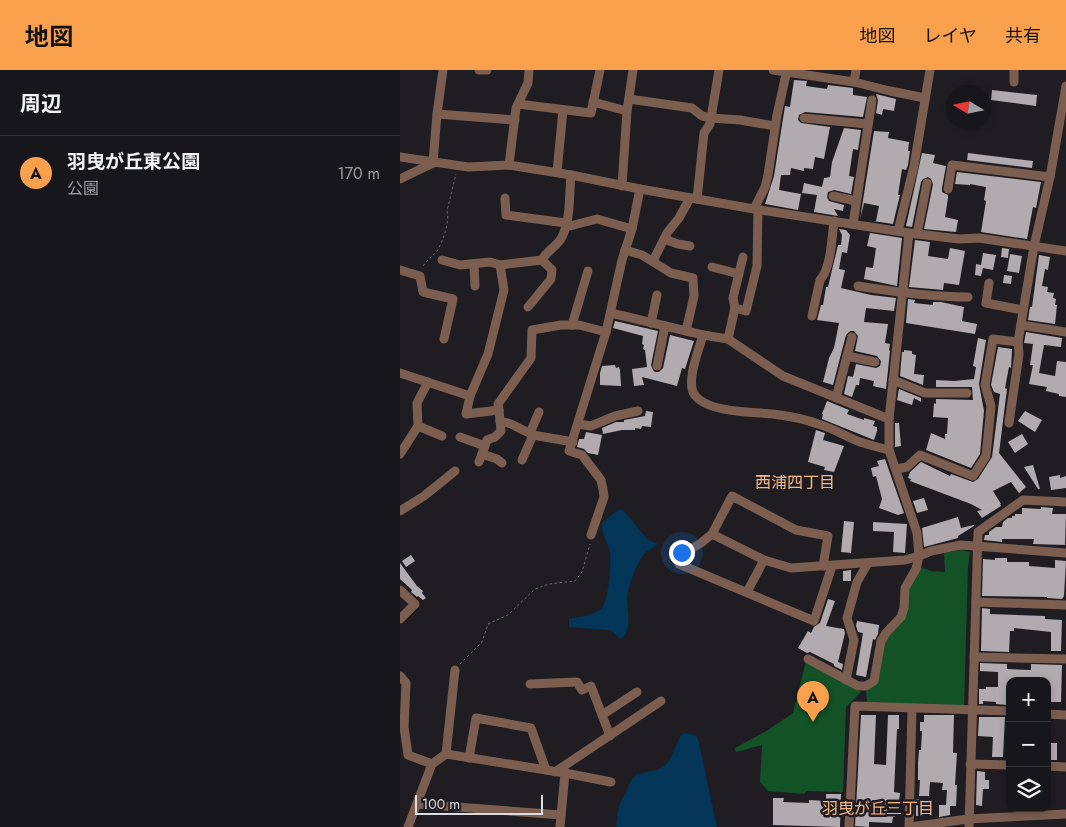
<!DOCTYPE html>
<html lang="ja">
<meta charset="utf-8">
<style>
:root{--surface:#17161a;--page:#242327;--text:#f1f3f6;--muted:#9e9fa2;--line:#363539;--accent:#f9a04c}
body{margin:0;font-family:Jost,"Noto Sans JP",sans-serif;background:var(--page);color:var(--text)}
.controls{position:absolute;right:15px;bottom:15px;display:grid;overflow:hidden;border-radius:10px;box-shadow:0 2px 8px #0003}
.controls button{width:45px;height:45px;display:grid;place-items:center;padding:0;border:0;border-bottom:1px solid var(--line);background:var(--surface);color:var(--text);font:25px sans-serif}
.compass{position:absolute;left:546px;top:15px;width:45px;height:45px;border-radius:50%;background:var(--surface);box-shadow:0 2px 8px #0003;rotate:280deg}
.scale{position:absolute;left:15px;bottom:12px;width:128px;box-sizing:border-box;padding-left:5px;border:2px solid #dddce0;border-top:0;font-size:14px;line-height:18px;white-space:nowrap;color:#dddce0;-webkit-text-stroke:4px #1f1d22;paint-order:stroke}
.you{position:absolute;left:281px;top:482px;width:18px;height:18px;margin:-12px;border:4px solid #fff;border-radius:50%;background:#1a73e8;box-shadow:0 0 0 8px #1a73e833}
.badge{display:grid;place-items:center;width:32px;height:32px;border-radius:50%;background:var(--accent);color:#111;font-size:16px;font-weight:700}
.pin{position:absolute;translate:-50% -41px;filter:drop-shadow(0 1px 2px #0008)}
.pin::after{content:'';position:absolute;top:26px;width:18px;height:15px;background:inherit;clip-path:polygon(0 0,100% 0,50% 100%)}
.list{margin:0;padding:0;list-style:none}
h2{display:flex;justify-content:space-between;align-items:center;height:65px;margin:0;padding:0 20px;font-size:21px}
h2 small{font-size:16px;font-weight:400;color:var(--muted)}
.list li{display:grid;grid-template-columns:32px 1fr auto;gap:15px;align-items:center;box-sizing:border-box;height:75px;padding:0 20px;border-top:1px solid var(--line)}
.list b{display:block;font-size:19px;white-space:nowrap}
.list p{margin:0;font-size:16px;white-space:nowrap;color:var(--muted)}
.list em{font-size:16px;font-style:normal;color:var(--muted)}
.icon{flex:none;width:28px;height:28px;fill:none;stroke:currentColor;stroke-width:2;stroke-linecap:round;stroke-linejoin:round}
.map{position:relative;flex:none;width:666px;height:757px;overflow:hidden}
header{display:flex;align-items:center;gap:30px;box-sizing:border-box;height:70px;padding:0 25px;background:var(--accent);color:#111}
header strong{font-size:24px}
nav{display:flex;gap:28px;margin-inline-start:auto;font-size:18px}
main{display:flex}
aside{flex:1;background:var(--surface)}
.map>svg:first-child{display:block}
</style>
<header>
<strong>地図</strong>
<nav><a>地図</a><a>レイヤ</a><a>共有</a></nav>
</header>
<main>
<aside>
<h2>周辺<small></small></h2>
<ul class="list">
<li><span class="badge">A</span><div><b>羽曳が丘東公園</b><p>公園</p></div><em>170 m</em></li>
</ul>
</aside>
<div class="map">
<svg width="666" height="757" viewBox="0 0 666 757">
<rect width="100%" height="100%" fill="#1f1d22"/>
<!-- green -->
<g fill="#135127">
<path d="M562,480L570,482L568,497L564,636L467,632L466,621L478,613L485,571L503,549L507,519L520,497L531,501L545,502L544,483Z"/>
<path d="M406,591L461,622L446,637L443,722L407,721L404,724L368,721L360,712L362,675L336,682L335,678L368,660L393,643Z"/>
</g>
<!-- water -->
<g fill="#023558">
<path d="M218,440H223L248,470L258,474C254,477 248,480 245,483C238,490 229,514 228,523C225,537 235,560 220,569L213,562L207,560L169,557V549C178,547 191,546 200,540C209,534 211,494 210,483C208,471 201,466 202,453Z"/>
<path d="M284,663L295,665L298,669L317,757H216L219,736L232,709L237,704L257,700L264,696L269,691L281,665Z"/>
</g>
<!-- building -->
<g fill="#b1abaf">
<path d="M394,10L407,11L406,16L427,19L428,15L453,18V25L467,27L463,47L405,42L399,45L398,50L401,53L430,57L424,89L415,87L413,99L404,98V101L391,98L390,105H381L379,120L401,124L398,140L365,134L374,106L385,36L390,37Z"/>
<path d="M592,20L637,25L636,36L591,30Z"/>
<path d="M476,24L496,29L494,41L483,39L482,45L476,43L478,30Z"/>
<path d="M444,58L461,60L458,80L453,79L449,106L454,107L451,124L434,120L428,122L427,127L429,131L444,135L443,141L434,139L438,146L414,142L417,125L402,123L404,113L422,117L424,108L430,107L432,92Z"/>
<path d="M474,61L489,62L488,68L509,72L508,81H510L508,95L506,100L502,99L498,125H500L493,154L473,151H476L479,136L464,133L460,149Z"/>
<path d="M522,83L535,85L533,93L546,96L542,118V122L548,125V128L545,147L558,150L556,162L524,159L533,114L531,109L528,107L523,109L521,112L512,157L506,156Z"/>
<path d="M568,83L633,91L632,98L567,90Z"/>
<path d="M557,102L641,112L636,138L633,137L627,169L581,162L586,131L584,130L586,117L570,114V115L555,114Z"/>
<path d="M439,159L446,160L450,165L447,183L442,182L439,199L445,200L441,218L471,225L496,228L494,241L466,238L464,252L488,254L485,273L490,274L489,280L490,281L486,319L473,316L474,311L460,308L459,315H456L452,327L444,324L448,306L453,307L456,294L476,298L480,296L481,291L477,286L455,281L458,266L454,261H450L446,265L433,315L423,312L429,288L434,278L439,253L417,250L421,235H423L426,217H428L438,175H441L442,165Z"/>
<path d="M470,163L502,168L497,216L464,209L466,197L473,198L476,178L467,176Z"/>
<path d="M515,170L530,172L528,186L548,189L550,178L565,181L559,215L544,213L543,220L509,217Z"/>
<path d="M602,178L609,179L608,188L601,187Z"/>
<path d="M583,183L596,185L593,200L583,198L581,206L575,205L576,194L581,195Z"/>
<path d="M610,184L622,186L619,203L607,201Z"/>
<path d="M639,185L650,187L648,200L645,199L642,216L648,217L647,222L654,223L653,228L656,229L655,235H657L655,254L628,250L630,237H632Z"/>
<path d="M604,205L612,206L611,214L603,213Z"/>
<path d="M508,229L515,230L514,233L533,235V232H541L564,237L562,251L577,254L575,264L506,253Z"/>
<path d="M215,251L258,261L251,295L253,300L255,302H259L263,298L270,265L294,271L285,299L282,298L277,316L242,307L244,315L234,316L232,299L247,297L245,280L243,279L244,275L242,274L243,266L213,258Z"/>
<path d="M626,262L662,268L661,277L644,275L639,303L655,306L657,291L666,292V327L659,326V324L646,321L647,317L629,314L633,295H630L633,274L624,273Z"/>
<path d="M578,268L586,270L579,314L584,341L580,384L571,398L526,380L531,363L545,369V364H547L548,348L533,347L534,333L536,334V329L573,330L572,317H536V310L554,311L574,309L576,297L573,296Z"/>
<path d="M598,277L612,279V280L611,298L609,297L605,318L607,319L599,383L626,417L619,423L611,412L593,421L601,434L598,435L600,434L601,436L582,448L577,441L582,440L571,434L510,411L511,409L508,408L510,402L521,392L550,406L551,404L573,412L578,409L592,387L600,324L594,322L591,315Z"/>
<path d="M504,280L512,281V284L516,285L514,304L524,305L523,315L500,306L502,282H504Z"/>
<path d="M215,295L216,298L219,297L220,300L221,316L200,315V303L202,296Z"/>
<path d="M499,319L521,328V332L514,328L512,335L497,330Z"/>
<path d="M427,331L449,340L447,344L464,350V348L475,351L473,356L477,357V361L474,370L422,349L423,344H422Z"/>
<path d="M246,341L253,342L251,357L242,356L241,359L235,358V360H222L203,364L202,358L216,352H224V350L245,346Z"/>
<path d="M625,341L642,350L635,362L618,351Z"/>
<path d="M495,353H499L501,376L495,377Z"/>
<path d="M416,360L425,363L423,370L444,376L434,402L424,400L425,397L408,392Z"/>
<path d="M186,362L202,365L198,385L188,383L184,379L177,377L179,369H184Z"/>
<path d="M622,364L628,374L615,383L608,372Z"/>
<path d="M485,389L504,443L498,445L479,438L482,429L476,406L473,407L471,398L479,396L477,391Z"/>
<path d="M633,395L640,419H638L624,397Z"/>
<path d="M660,405V408L666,406V418L651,420L649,407Z"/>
<path d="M524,428L528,440L517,443L513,431Z"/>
<path d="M641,437L653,438L652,444H666L665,475L633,474L634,469H602V472L584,470L585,465H589V462L596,457H602L603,452L608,448H612V446H615V444H622V438L641,439Z"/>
<path d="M558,447L561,458L574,455V456L558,466V468L524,477L522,458Z"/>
<path d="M444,451L454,452L451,483L441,482Z"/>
<path d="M473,452L507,454L505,483L493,482L494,462L473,461Z"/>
<path d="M11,485L15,491L6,497L2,491Z"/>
<path d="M595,488H607V492H629V496L655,498V490L666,491L664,526L662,529L647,528V527L582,526L583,489L595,490Z"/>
<path d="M0,493L17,516L23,521L22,523L26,528L23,530L18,526L17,527L11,522L12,520L0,509Z"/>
<path d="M451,500V511H443V501Z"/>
<path d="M428,529L435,531L426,556L444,559L445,563L438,592L443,594L442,600L434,596V594L410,582L407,583L398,578L408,561L411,563L414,557L420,553Z"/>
<path d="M582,538L590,539V544L645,546V549L662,550L661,581H651V562L614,558V561H610L609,582L581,581Z"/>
<path d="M457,551L479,555L478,564L475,570L473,569L466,607L456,605L463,563L458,562L456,556Z"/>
<path d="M580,593L607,594V599L631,600V594L662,595L661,632H651V624H648L649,611H608L607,635L596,634V632L583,631V634H579V619H586V617H598V602L580,601Z"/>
<path d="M461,645H476L474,694L486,695L488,645H499V659H497L494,722L500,723L499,731H496L495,747H493L492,753L469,752V757L455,756Z"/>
<path d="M524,645H554L553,683H557L555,715H557L556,736H550V745L539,747V735H546L547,720H542L543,713L530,712L529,726H519L520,710H518V693L519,680H521L522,661H520V652H524Z"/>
<path d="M579,647H605L603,687H592L593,667L578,666Z"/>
<rect x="647" y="673" width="10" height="17"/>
<path d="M577,701L585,702V710H589V719H583L582,736L576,735Z"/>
<path d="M426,724H441L440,757L373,755V728H384L383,732L409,733V730L426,731Z"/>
<path d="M516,729H525L524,746H516Z"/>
</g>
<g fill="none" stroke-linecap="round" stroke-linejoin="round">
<!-- path -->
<g stroke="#6e6c71" stroke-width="1" stroke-dasharray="2.5 2.5" stroke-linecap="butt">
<path d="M23,196C27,190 33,186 37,181C43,171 50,152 47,141L56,104"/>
<path d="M60,594L82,572L88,554L108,545L135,519L149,514L175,511L182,502L190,474"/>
</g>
<!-- minor -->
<g stroke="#7b5e4f" stroke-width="9">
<path d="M79,0H87"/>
<path d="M373,0L454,12L490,21L525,28"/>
<path d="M454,12L456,0"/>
<path d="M614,12V0"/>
<path d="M229,29L292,38L302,46L311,48L340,50L375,56"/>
<path d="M193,32L227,41"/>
<path d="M118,34L191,43L200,0"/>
<path d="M37,44L115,50"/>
<path d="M404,48L467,54"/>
<path d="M0,87L68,97L109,95L171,105L240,119L354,139L509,163L559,169L579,168L666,181"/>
<path d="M33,93L37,44L43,0"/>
<path d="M109,95L116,38L128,13L129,0"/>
<path d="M157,102L163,40"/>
<path d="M171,105C169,124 171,149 162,167C157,177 147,180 142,190L100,195L104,220L88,284L70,326L66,344L99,340L98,334L131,288L132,260L161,255H179L206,262"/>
<path d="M0,109L33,93"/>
<path d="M222,116L227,41L233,0"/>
<path d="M548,119L552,95L650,107"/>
<path d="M433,126L456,131"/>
<path d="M105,128L106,145L166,153"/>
<path d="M290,128L279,148L267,163L264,169L278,174L290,176"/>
<path d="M297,129L304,63L310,54L319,0"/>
<path d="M354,139L365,117L368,105L377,45L387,0"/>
<path d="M453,154L472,30"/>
<path d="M166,157L197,149L232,159"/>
<path d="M498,161L514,96L530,0"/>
<path d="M509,163L489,349V380L517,463L519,486L531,481L561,475L666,483"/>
<path d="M517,164L527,113"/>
<path d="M225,180L242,185L271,203L293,208L294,226L286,261"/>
<path d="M42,190L60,195L90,192L100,195"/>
<path d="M253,191L264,169"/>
<path d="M74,194L75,216"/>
<path d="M312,197L339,204"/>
<path d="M0,200L20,206L23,222L53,229L44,269"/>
<path d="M589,213L586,233L623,240"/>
<path d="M458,216C495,222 531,227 568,227"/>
<path d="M128,237L151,209L152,200L142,190"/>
<path d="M335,238L333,228L343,187"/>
<path d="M211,243L303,265C299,279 286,311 294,324C306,343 354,342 373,344C388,346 405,349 418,354C433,358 446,367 460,372C470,375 480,378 489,380"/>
<path d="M412,246L420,210C431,199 432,166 434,151"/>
<path d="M251,253L257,225"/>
<path d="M172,255L188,201"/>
<path d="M621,255L666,262"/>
<path d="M303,265L328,269L383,306L489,349"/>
<path d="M328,269L335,238L346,241L357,196L358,139"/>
<path d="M447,286L475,292"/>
<path d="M257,296L265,256"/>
<path d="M0,303L70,326"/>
<path d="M493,310L525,323H567"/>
<path d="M436,328L452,267"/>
<path d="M99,340L100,351L111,354L133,365L173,372"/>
<path d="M609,353L619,284L618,272L634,176L650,107L666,16"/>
<path d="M178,354L191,356L215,346L238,341"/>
<path d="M18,356L42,366"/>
<path d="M130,363L139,342"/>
<path d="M60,367L85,376"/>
<path d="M0,384L18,356L17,333L28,312"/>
<path d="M82,384L97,389L102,393"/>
<path d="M122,390L133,365"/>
<path d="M79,392L87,370L95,367L101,361L100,351"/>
<path d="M496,399L507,397L520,385L573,406L586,386L591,336L585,315L593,269L618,272"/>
<path d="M0,441L24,426L55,401"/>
<path d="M312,464L364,490L391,498L505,490L519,486L516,499L505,518L504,538L501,547L486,563L481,571L474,611L466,616H458L408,589"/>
<path d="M191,465L204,427L203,419L201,410L182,385L169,381L206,262L222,190L232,159L240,119"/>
<path d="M423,496L428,466L396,460L332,426L312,464L301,473L281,485L279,494L414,551L432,496"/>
<path d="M0,520L15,534L0,549"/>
<path d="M347,522L364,490"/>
<path d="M576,532L666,535"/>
<path d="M574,587L666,589"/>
<path d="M0,606L6,613L4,657L8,685L32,694"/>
<path d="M446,610L454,570L447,548L457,512L468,493"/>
<path d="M130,614L177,612L182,620L191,616L210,666"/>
<path d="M647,644L666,645"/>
<path d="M202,645L237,622"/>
<path d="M46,684L55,600"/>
<path d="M69,688L76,648L131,658L146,700"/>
<path d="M570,694L610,695"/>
<path d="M647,696L666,697"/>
<path d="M155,702L261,631"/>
<path d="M165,703L211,712"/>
<path d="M17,734L161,745"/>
<path d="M8,757L32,694L46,684L165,703L160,757"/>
<path d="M449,757L455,636L610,641"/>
<path d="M509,757L512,638"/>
<path d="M510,757L568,749L666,744"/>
<path d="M569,757L578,462L623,430L666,432"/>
</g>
</g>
<g text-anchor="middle" stroke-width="5" stroke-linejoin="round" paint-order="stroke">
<!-- neighbourhood labels -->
<g font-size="16" fill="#f6b883" stroke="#1f1d22">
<text x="395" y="418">西浦四丁目</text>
<text x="478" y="744">羽曳が丘三丁目</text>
</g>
</g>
</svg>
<div class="controls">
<button>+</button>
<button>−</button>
<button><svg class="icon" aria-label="layers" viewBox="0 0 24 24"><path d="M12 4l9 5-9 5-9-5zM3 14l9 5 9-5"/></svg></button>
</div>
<svg class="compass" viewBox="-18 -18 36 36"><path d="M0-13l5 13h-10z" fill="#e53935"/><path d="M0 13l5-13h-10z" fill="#9e9fa2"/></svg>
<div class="scale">100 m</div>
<div class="you"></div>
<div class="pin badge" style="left:413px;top:652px">A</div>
</div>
</main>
